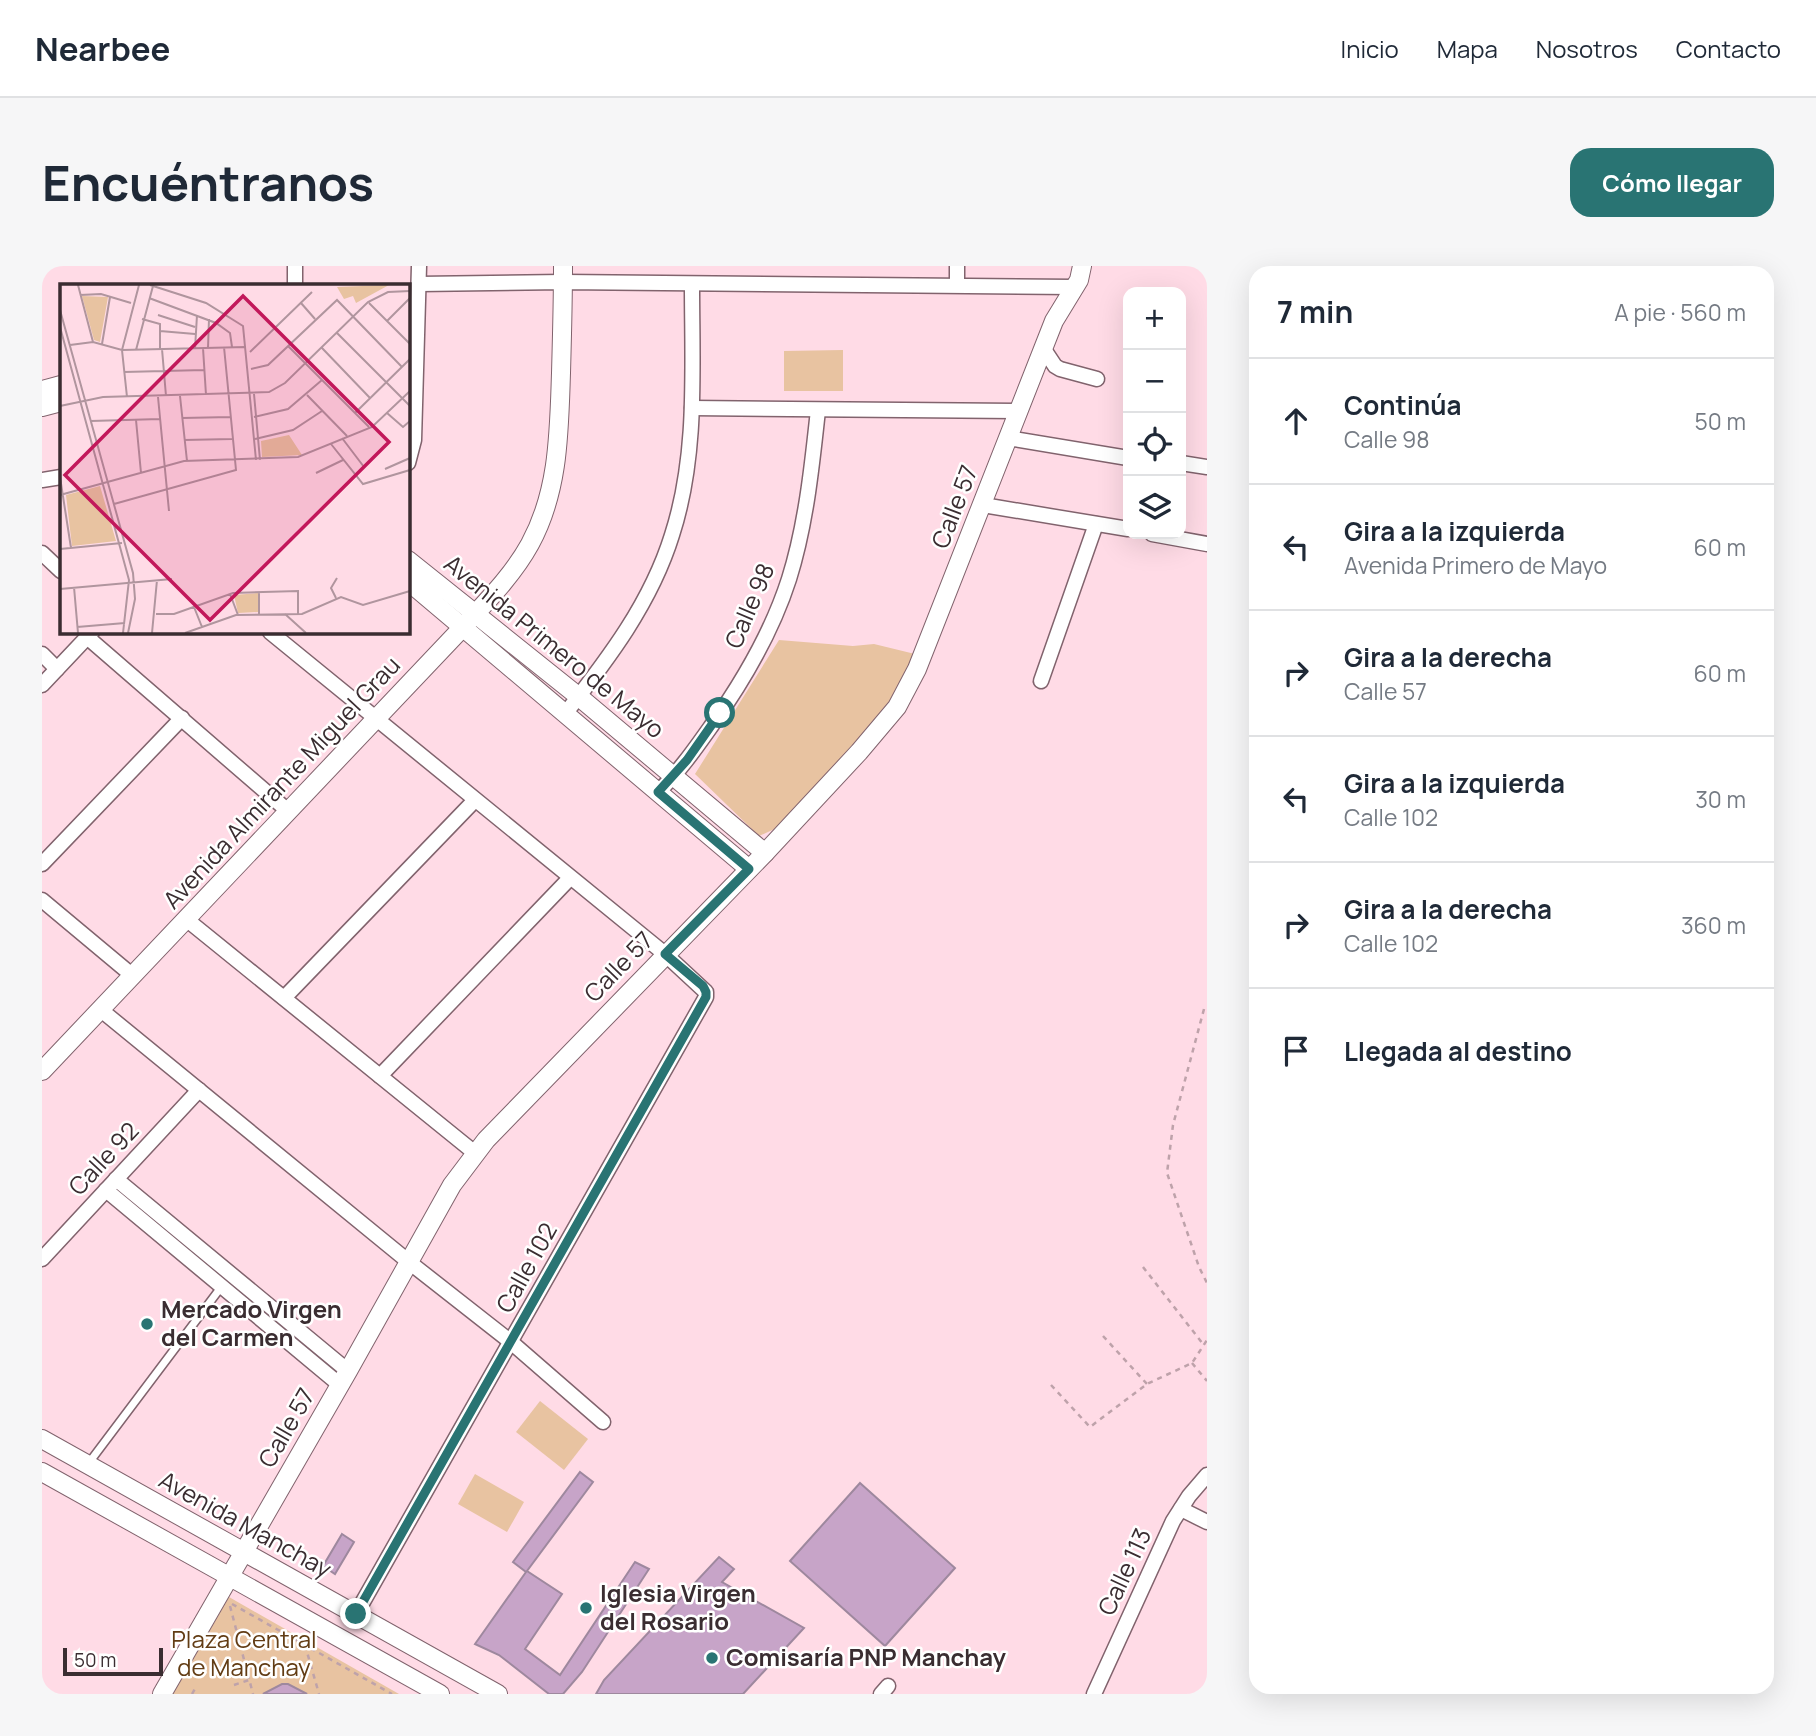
<!DOCTYPE html>
<html lang="es">
<meta charset="utf-8">
<style>
:root{--surface:#fff;--page:#f6f6f7;--text:#1f2937;--muted:#747a83;--line:#e0e1e3;--accent:#297473}
body{margin:0;font-family:Manrope,sans-serif;background:var(--page);color:var(--text)}
.controls{position:absolute;right:21px;top:21px;display:grid;overflow:hidden;border-radius:14px;box-shadow:0 7px 28px #0002}
.controls button{width:63px;height:63px;display:grid;place-items:center;padding:0;border:0;border-bottom:2px solid var(--line);background:var(--surface);color:var(--text);font:35px sans-serif}
.scale{position:absolute;left:21px;bottom:18px;width:100px;box-sizing:border-box;padding-left:7px;border:4px solid #3a2d31;border-top:0;font-size:19px;line-height:24px;white-space:nowrap;color:#3a2d31;-webkit-text-stroke:5px #fff;paint-order:stroke}
.stop{position:absolute;width:21px;height:21px;margin:-16px;border:5px solid #297473;border-radius:50%;background:#fff}
.stop.end{background:#297473;border-color:#fff;box-shadow:0 2px 7px #0008}
.list{margin:0;padding:0;list-style:none}
h2{display:flex;justify-content:space-between;align-items:center;height:91px;margin:0;padding:0 28px;font-size:30px}
h2 small{font-size:23px;font-weight:400;color:var(--muted)}
.list li{display:grid;grid-template-columns:46px 1fr auto;gap:21px;align-items:center;box-sizing:border-box;height:126px;padding:0 28px;border-top:2px solid var(--line)}
.list b{display:block;font-size:26px;white-space:nowrap}
.list p{margin:0;font-size:23px;white-space:nowrap;color:var(--muted)}
.list em{font-size:23px;font-style:normal;color:var(--muted)}
.icon{flex:none;width:38px;height:38px;fill:none;stroke:currentColor;stroke-width:2;stroke-linecap:round;stroke-linejoin:round}
.map{position:relative;flex:none;width:1165px;height:1428px;overflow:hidden;border-radius:21px}
header{display:flex;align-items:center;gap:42px;box-sizing:border-box;height:98px;padding:0 35px;background:var(--surface);border-bottom:2px solid var(--line)}
header strong{font-size:33px}
nav{display:flex;gap:38px;margin-inline-start:auto;font-size:24px}
.intro{display:flex;align-items:center;justify-content:space-between;box-sizing:border-box;height:168px;padding:0 42px}
h1{margin:0;font-size:49px}
.button{padding:18px 32px;border-radius:21px;background:var(--accent);color:#fff;font-size:24px;font-weight:700}
main{display:flex;gap:42px;padding:0 42px}
aside{flex:1;background:var(--surface);border-radius:21px;box-shadow:0 7px 28px #0002}
.map>svg:first-child{display:block}
</style>
<header>
<strong>Nearbee</strong>
<nav><a>Inicio</a><a>Mapa</a><a>Nosotros</a><a>Contacto</a></nav>
</header>
<div class="intro"><h1>Encuéntranos</h1><a class="button">Cómo llegar</a></div>
<main>
<div class="map">
<svg width="1165" height="1428" viewBox="0 0 1165 1428">
<rect width="100%" height="100%" fill="#ffdbe6"/>
<!-- green -->
<g fill="#e8c3a1">
<path d="M801,84V125H742V85Z"/>
<path d="M737,374L811,380L832,378L873,388L843,447L739,560L717,570L653,508Z"/>
<path d="M498,1135L546,1173L522,1204L474,1166Z"/>
<path d="M433,1208L482,1236L465,1266L416,1238Z"/>
<path d="M187,1331L357,1428H131Z"/>
</g>
<!-- building -->
<g fill="#c7a4c8" stroke="#9e889e" stroke-width="2">
<path d="M538,1206L551,1216L485,1305L520,1328L483,1383L518,1409L593,1296L607,1303L540,1406L521,1428H507L457,1389L433,1378L484,1306L471,1296Z"/>
<path d="M818,1217L913,1302L843,1380L748,1295Z"/>
<path d="M300,1268L312,1276L293,1308L281,1300Z"/>
<path d="M677,1291L692,1303L680,1316L762,1362L701,1428H554L562,1414Z"/>
<path d="M240,1418H246L265,1428H221Z"/>
</g>
<g fill="none" stroke-linecap="round" stroke-linejoin="round">
<!-- service casing -->
<g stroke="#81636d" stroke-width="10">
<path id="service" d="M46,1198L180,1020"/>
</g>
<!-- minor casing -->
<g stroke="#81636d" stroke-width="17">
<g id="minor">
<path d="M377,18L521,16L1032,21"/>
<path d="M253,19V0"/>
<path d="M915,19V0"/>
<path d="M1001,82L1013,100L1018,103L1055,113"/>
<path d="M650,142L975,145"/>
<path d="M966,172L1086,192"/>
<path d="M366,197L372,174L377,0"/>
<path d="M1139,197L1165,201"/>
<path d="M0,214L19,211"/>
<path d="M941,239L1086,263"/>
<path d="M1110,268L1165,278"/>
<path d="M0,287L19,305"/>
<path d="M228,366L623,688L664,726V731L314,1348"/>
<path d="M45,371L246,545"/>
<path d="M0,388L15,403"/>
<path d="M999,415L1054,258"/>
<path d="M0,419L50,366"/>
<path d="M523,448C566,393 609,337 630,269C656,189 650,102 650,19"/>
<path d="M616,526C637,506 653,483 670,459C702,414 730,366 747,313C764,259 770,200 776,144"/>
<path d="M0,598L140,452"/>
<path d="M0,634L91,710"/>
<path d="M144,653L433,887"/>
<path d="M242,732L433,534"/>
<path d="M59,744L367,996L469,1076L561,1156"/>
<path d="M338,810L528,612"/>
<path d="M74,913L306,1105"/>
<path d="M64,924L298,1119"/>
<path d="M0,993L157,824"/>
<path d="M1139,1243L1165,1256"/>
<path d="M839,1428L846,1420"/>
<path d="M1052,1428L1131,1255L1147,1230L1165,1209"/>
</g>
</g>
<!-- tertiary casing -->
<g stroke="#81636d" stroke-width="20">
<g id="tertiary">
<path d="M0,124L19,119"/>
<path d="M0,141L19,136"/>
<path d="M366,294L536,430L723,587"/>
<path d="M366,315L707,603"/>
<path d="M0,805L421,361C445,335 471,309 488,278C517,225 517,166 519,107C520,71 521,36 521,0"/>
<path d="M0,1173L456,1428"/>
<path d="M0,1206L398,1428"/>
<path d="M120,1428L306,1105L410,919L444,874L723,587L817,486L855,441L875,403L1012,55L1037,14L1040,0"/>
</g>
</g>
<!-- path -->
<g stroke="#bea2aa" stroke-width="2.5" stroke-dasharray="5 5" stroke-linecap="butt">
<path d="M1162,743L1131,859L1125,907L1157,1001L1165,1017"/>
<path d="M1101,1001L1161,1078"/>
<path d="M1061,1070L1105,1118"/>
<path d="M1150,1097L1165,1115"/>
<path d="M1009,1119L1048,1161L1105,1118L1150,1097L1165,1074"/>
<path d="M190,1338L350,1428"/>
<path d="M188,1340L211,1428"/>
<path d="M263,1379L277,1428"/>
<path d="M192,1419L207,1414"/>
<path d="M150,1428L154,1421"/>
</g>
<!-- service -->
<use href="#service" stroke="#fff" stroke-width="7"/>
<!-- minor -->
<use href="#minor" stroke="#fff" stroke-width="14"/>
<!-- tertiary -->
<use href="#tertiary" stroke="#fff" stroke-width="18"/>
</g>
<g fill="none" stroke-linecap="round" stroke-linejoin="round">
<!-- route -->
<path stroke="#297473" stroke-width="9" d="M314,1348L664,731V726L661,720L623,688L707,603L616,526L645,494L678,447"/>
</g>
<!-- markers -->
<g fill="#297473" stroke="#fff" stroke-width="2.5">
<circle cx="105" cy="1058" r="7"/>
<circle cx="544" cy="1342" r="7"/>
<circle cx="670" cy="1392" r="7"/>
</g>
<g text-anchor="middle" stroke-width="5" stroke-linejoin="round" paint-order="stroke">
<!-- street labels -->
<g font-size="24" fill="#3a2d31" stroke="#fff">
<text transform="translate(913 241) rotate(-69)" y="8">Calle 57</text>
<text transform="translate(708 340) rotate(-67)" y="8">Calle 98</text>
<text transform="translate(512 381) rotate(39)" y="8">Avenida Primero de Mayo</text>
<text transform="translate(240 517) rotate(-47)" y="8">Avenida Almirante Miguel Grau</text>
<text transform="translate(577 701) rotate(-46)" y="8">Calle 57</text>
<text transform="translate(62 893) rotate(-47)" y="8">Calle 92</text>
<text transform="translate(485 1002) rotate(-61)" y="8">Calle 102</text>
<text transform="translate(245 1162) rotate(-60)" y="8">Calle 57</text>
<text transform="translate(203 1259) rotate(29)" y="8">Avenida Manchay</text>
<text transform="translate(1083 1306) rotate(-65)" y="8">Calle 113</text>
</g>
<!-- poi labels -->
<g font-size="24" font-weight="bold" fill="#3a2d31" stroke="#fff" text-anchor="start">
<text x="119" y="1052">Mercado Virgen<tspan x="119" dy="28">del Carmen</tspan></text>
<text x="558" y="1336">Iglesia Virgen<tspan x="558" dy="28">del Rosario</tspan></text>
<text x="684" y="1400">Comisaría PNP Manchay</text>
</g>
<!-- park labels -->
<g font-size="24" fill="#623c14" stroke="#fff">
<text x="202" y="1382">Plaza Central<tspan x="202" dy="28">de Manchay</tspan></text>
</g>
</g>
<!-- overview -->
<g transform="translate(18 18)">
<rect width="350" height="350" fill="#ffdbe6"/>
<path d="M329,1L296,19L293,12L284,15L277,3ZM22,12L48,13L40,58L34,56ZM229,151L242,171L202,173L201,157ZM40,202L56,257L12,262L6,211ZM198,309V328L178,329L174,311Z" fill="#e8c3a1"/>
<path fill="none" stroke="#b0959e" stroke-width="2" d="M18,1L33,58M90,1L146,19L183,42L196,176M20,11L41,10L71,19M89,14L156,39L170,49L172,63M241,19L255,35M309,19L350,60M0,26L73,289L75,315L68,349M98,31L135,43M82,35L100,40V65M327,37L350,14M0,43L69,296L63,349M100,47L135,50M277,49L350,122M42,60L50,13M10,61L33,58L62,66L186,63M228,62L309,143M143,64L146,111M148,64L149,35M262,64L310,114M102,65L106,112M135,65L137,31M76,66L93,2M190,68L252,8M191,85L208,81L277,16L342,83M64,88L144,86M194,110L200,176M247,111L287,152M120,112L127,177M67,113L62,66L79,1M98,113L109,227M0,122L43,113L209,108L225,99L308,18L328,8L350,7M295,129L350,75M327,129L343,143L350,137M194,133L228,125L262,96M122,134L171,133M76,136L81,189M31,137L100,135M282,154L304,183M195,155L233,146L262,127M124,156L172,155M271,160L303,200L350,186M325,185L350,174M256,189L283,176M0,193L11,264M0,211L124,177L238,173L312,143L350,107M54,220L176,186L164,63M0,265L62,259M14,303L18,349M0,305L112,295M199,308V330M170,310L178,331M276,314L271,304L277,294M134,323L142,343M96,330H114L173,309L238,307V330M225,330L246,349M17,343L65,339M92,349L97,296M125,349L176,331L242,330L281,313L303,321L350,307"/>
<path fill="#c2185b" fill-opacity="0.15" stroke="#c2185b" stroke-width="3.5" d="M183,12L329,158L150,336L5,191Z"/>
<rect width="350" height="350" fill="none" stroke="#3a2d31" stroke-width="3.5"/>
</g>
</svg>
<div class="controls">
<button>+</button>
<button>−</button>
<button><svg class="icon" aria-label="locate" viewBox="0 0 24 24"><circle cx="12" cy="12" r="6"/><path d="M12 2v4M12 18v4M2 12h4M18 12h4"/></svg></button>
<button><svg class="icon" aria-label="layers" viewBox="0 0 24 24"><path d="M12 4l9 5-9 5-9-5zM3 14l9 5 9-5"/></svg></button>
</div>
<div class="scale">50 m</div>
<div class="stop" style="left:678px;top:447px"></div>
<div class="stop end" style="left:314px;top:1348px"></div>
</div>
<aside>
<h2>7 min<small>A pie · 560 m</small></h2>
<ul class="list">
<li><svg class="icon" aria-label="ahead" viewBox="0 0 24 24"><path d="M12 20V5M6 11l6-6 6 6"/></svg><div><b>Continúa</b><p>Calle 98</p></div><em>50 m</em></li>
<li><svg class="icon" aria-label="left" viewBox="0 0 24 24"><path d="M17 20v-9H6M10 6l-5 5 5 5"/></svg><div><b>Gira a la izquierda</b><p>Avenida Primero de Mayo</p></div><em>60 m</em></li>
<li><svg class="icon" aria-label="right" viewBox="0 0 24 24"><path d="M7 20v-9h11M14 6l5 5-5 5"/></svg><div><b>Gira a la derecha</b><p>Calle 57</p></div><em>60 m</em></li>
<li><svg class="icon" aria-label="left" viewBox="0 0 24 24"><path d="M17 20v-9H6M10 6l-5 5 5 5"/></svg><div><b>Gira a la izquierda</b><p>Calle 102</p></div><em>30 m</em></li>
<li><svg class="icon" aria-label="right" viewBox="0 0 24 24"><path d="M7 20v-9h11M14 6l5 5-5 5"/></svg><div><b>Gira a la derecha</b><p>Calle 102</p></div><em>360 m</em></li>
<li><svg class="icon" aria-label="arrive" viewBox="0 0 24 24"><path d="M6 21V4h12l-3 4 3 4H6"/></svg><div><b>Llegada al destino</b></div></li>
</ul>
</aside>
</main>
